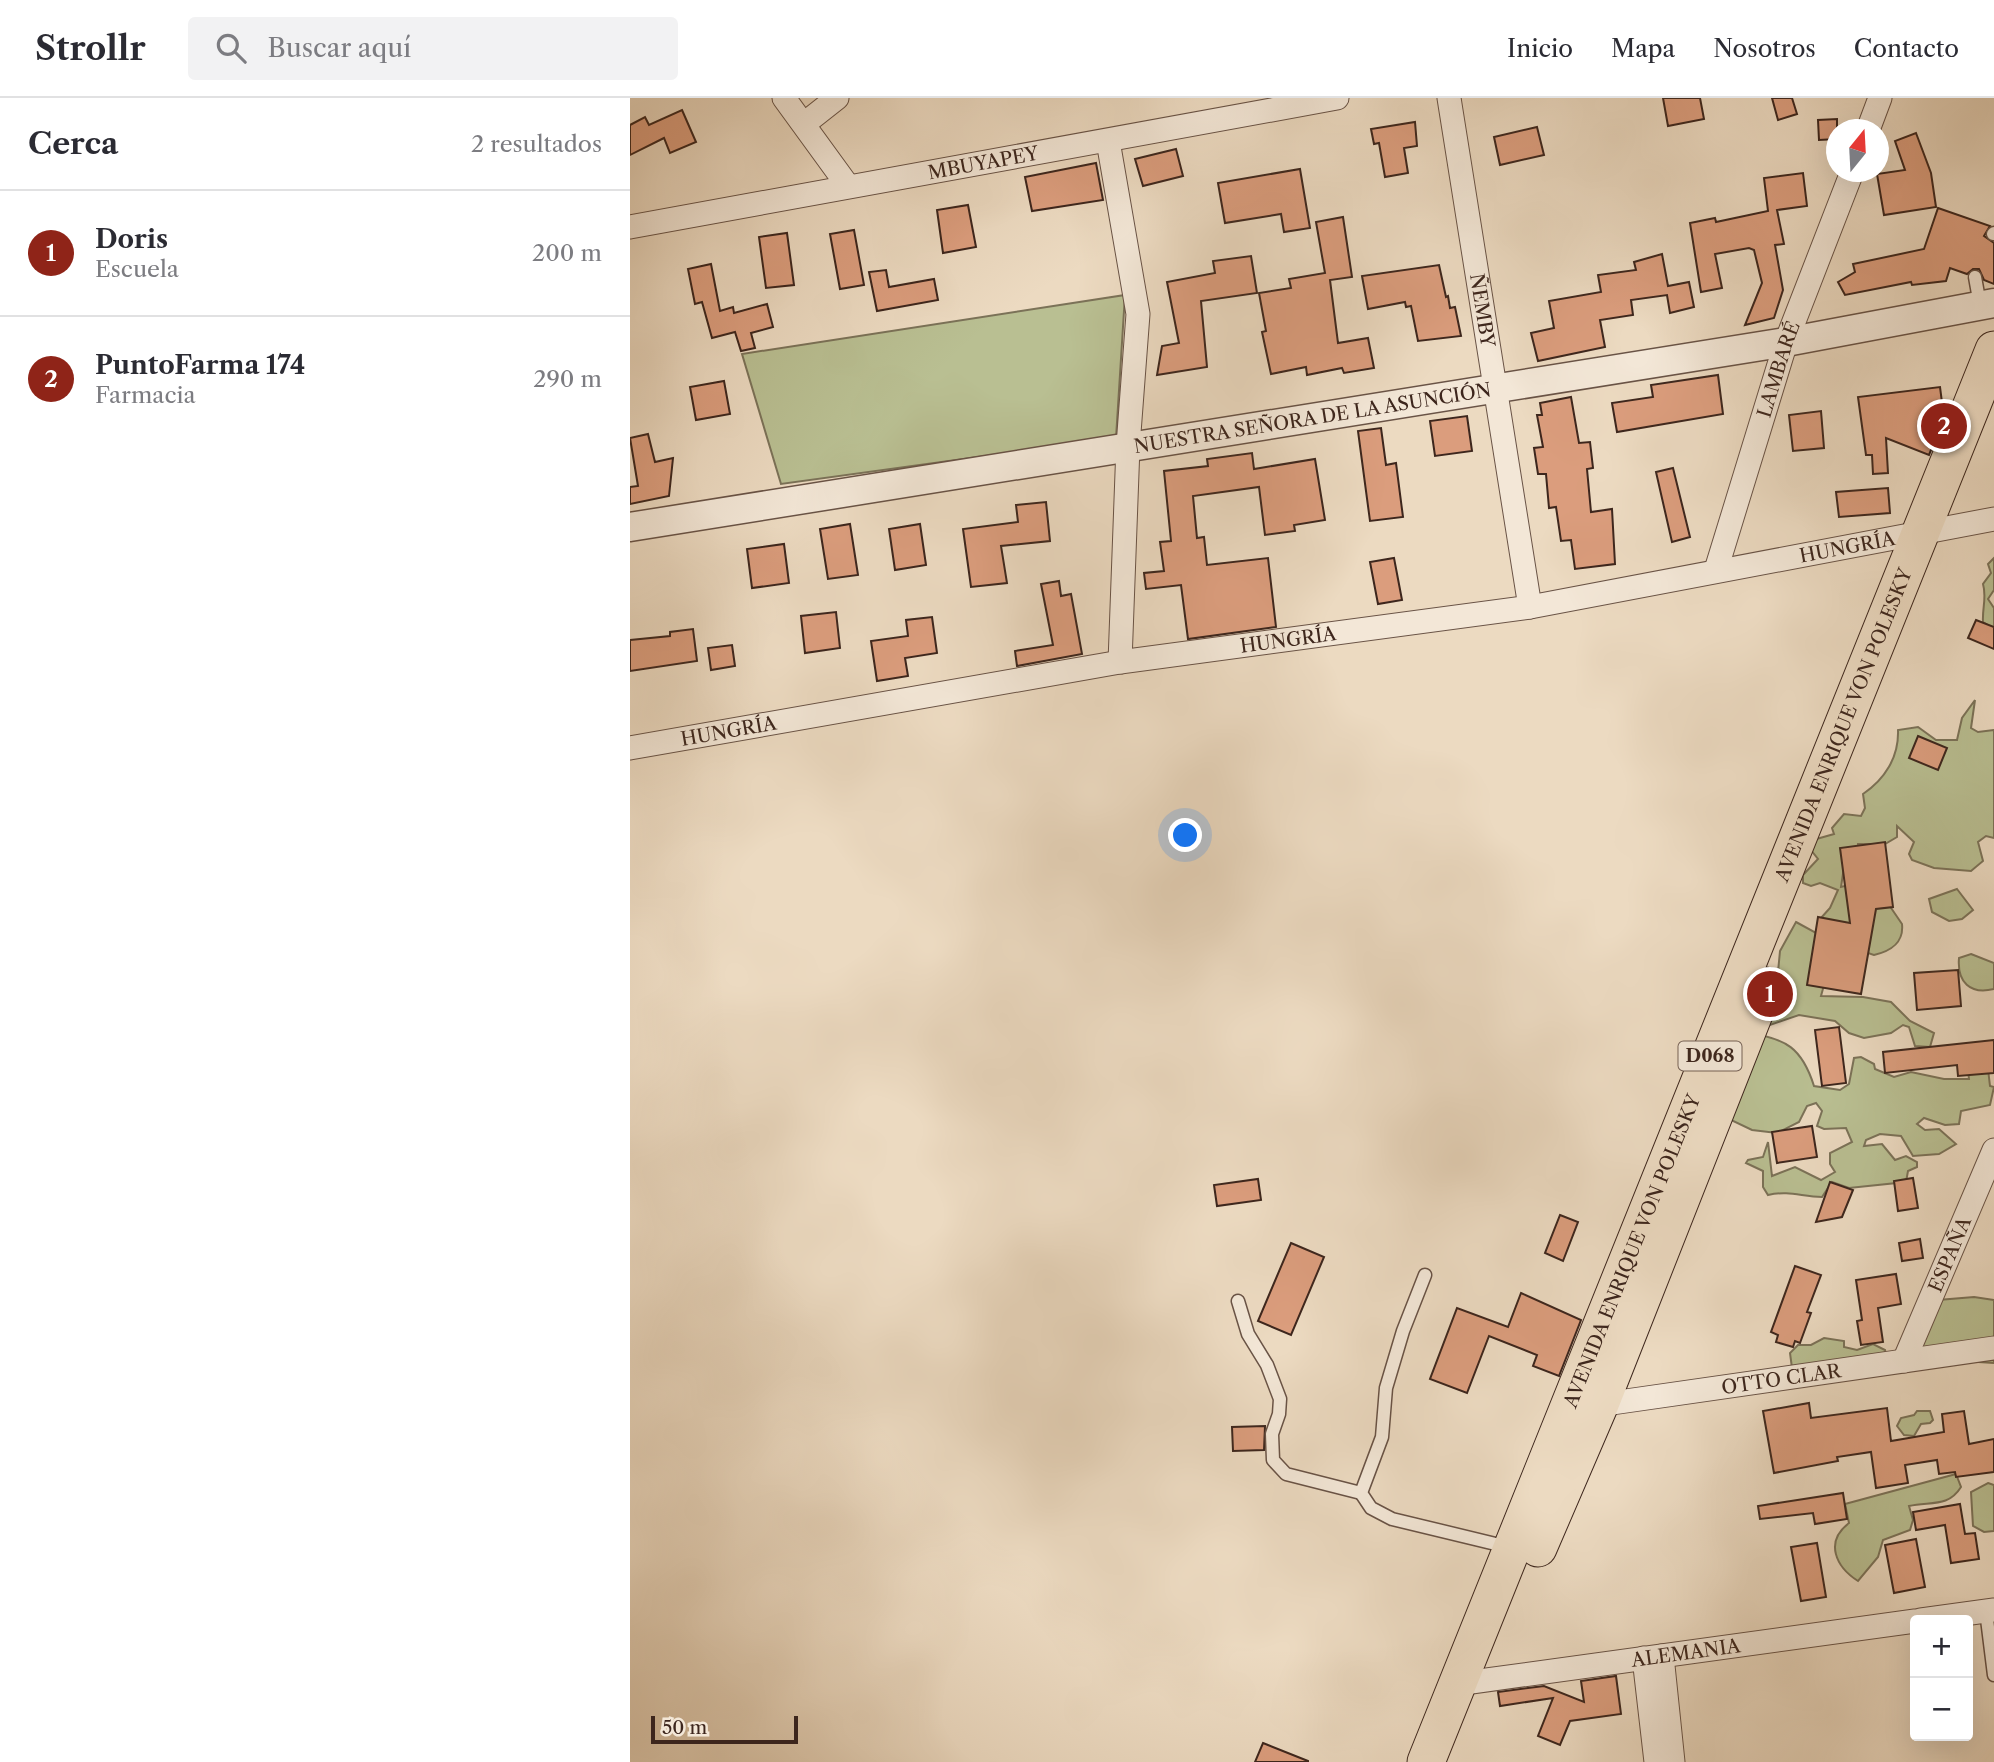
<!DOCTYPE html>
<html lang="es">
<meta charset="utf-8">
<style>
:root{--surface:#fff;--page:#f2f2f3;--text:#2b2b33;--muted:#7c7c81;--line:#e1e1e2;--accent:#8f2418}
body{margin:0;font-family:"Libre Caslon Text",serif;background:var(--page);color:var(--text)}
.controls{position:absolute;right:21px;bottom:21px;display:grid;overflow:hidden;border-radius:7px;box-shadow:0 7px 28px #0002}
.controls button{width:63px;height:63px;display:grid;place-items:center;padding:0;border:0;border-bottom:2px solid var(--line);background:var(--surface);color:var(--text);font:35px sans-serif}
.compass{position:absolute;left:1196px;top:21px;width:63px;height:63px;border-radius:50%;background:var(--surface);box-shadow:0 7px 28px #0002;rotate:18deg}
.scale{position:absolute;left:21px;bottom:18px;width:147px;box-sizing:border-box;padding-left:7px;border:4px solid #3d261d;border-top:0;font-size:19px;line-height:24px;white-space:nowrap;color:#3d261d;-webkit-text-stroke:5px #f3e7d7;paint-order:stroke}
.you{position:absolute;left:556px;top:738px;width:24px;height:24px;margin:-18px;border:5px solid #fff;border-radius:50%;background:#1a73e8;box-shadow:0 0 0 10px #1a73e833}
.badge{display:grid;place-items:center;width:46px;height:46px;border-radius:50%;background:var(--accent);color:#fff;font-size:23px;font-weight:700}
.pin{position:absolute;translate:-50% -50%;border:4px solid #fff;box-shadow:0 2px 7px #0006}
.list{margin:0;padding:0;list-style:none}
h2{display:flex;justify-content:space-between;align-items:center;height:91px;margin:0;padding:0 28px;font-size:30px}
h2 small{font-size:23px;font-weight:400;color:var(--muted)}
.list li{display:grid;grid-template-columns:46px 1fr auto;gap:21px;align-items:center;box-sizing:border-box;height:126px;padding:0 28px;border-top:2px solid var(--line)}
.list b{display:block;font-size:26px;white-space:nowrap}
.list p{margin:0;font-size:23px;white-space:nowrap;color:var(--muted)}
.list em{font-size:23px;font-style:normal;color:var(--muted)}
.icon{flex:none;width:38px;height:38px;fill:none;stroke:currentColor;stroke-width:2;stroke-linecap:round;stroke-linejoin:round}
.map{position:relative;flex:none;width:1364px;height:1664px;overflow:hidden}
header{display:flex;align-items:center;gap:42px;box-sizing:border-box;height:98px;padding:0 35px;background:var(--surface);border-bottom:2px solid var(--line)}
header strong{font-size:33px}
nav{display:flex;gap:38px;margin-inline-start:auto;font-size:24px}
.search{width:490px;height:63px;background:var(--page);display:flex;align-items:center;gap:18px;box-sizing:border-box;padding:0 24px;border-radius:7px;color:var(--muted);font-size:26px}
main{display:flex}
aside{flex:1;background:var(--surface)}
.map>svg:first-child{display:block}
</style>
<header>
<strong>Strollr</strong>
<div class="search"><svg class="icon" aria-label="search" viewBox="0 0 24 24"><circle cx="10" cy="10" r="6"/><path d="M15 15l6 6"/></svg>Buscar aquí</div>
<nav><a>Inicio</a><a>Mapa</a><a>Nosotros</a><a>Contacto</a></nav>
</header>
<main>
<aside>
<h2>Cerca<small>2 resultados</small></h2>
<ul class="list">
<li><span class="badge">1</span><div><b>Doris</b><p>Escuela</p></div><em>200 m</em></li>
<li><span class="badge">2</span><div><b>PuntoFarma 174</b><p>Farmacia</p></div><em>290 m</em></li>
</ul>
</aside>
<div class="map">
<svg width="1364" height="1664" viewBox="0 0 1364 1664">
<rect width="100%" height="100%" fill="#ecdac1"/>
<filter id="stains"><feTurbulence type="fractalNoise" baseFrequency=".00286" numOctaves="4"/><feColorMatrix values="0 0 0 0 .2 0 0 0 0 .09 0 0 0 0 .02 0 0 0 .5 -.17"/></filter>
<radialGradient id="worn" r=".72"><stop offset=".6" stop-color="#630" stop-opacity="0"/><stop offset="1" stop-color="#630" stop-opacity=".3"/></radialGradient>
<!-- green -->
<g fill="#b9bf92" stroke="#7b7258" stroke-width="2">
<path d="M495,197L486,340L151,386L112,256Z"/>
<path d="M1293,459L1183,742L1204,736L1202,730L1214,716L1231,718L1235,710L1233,696C1255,681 1269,659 1268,632L1288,629L1306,642H1327L1332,620L1345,602L1341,630L1348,634L1364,632V740L1356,738L1348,744L1353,763L1341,773L1304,770L1282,762L1279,756L1284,744L1267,728V739L1255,746H1228L1229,763L1214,769L1211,789L1227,785L1234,792L1237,803L1257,804L1272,826C1274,845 1261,853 1244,857C1223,851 1207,834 1191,820L1200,810L1208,792L1190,785L1181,788L1173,785V777L1188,761L1180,751L1097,961L1117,935C1156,940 1172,950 1184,988L1210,992L1219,986L1224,960L1231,959L1244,966L1245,971L1264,979L1281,974L1314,981H1339L1337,964H1349L1358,971L1360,988L1364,989L1360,1007L1331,1013L1329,1026L1315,1027L1294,1020L1287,1026L1295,1032L1309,1031L1326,1046L1309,1056L1283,1058L1271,1038L1250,1036L1236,1042L1234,1048L1252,1046L1265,1062L1276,1058L1287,1064V1069L1278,1073L1276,1084L1219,1090L1202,1084L1192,1099C1172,1099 1160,1092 1138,1097L1133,1089V1073L1116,1065L1118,1062L1133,1059L1138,1044L1142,1078L1165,1069L1191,1082L1205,1074L1200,1066V1055L1222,1044L1216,1030L1194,1031L1187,1028L1192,1013L1186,1005L1177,1008L1169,1024L1147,1035L1122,1032L1101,1022L1086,998L1095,965L975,1270L972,1271L1290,460Z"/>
<path d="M1364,460V492L1358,501L1364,510V531L1353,524C1352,511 1357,499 1353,486L1361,475L1358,466Z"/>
<path d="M1327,791L1343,812L1332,821L1319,823L1302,814L1299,801Z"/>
<path d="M1166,824L1190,837L1194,887L1191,898L1233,899L1261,904L1280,923L1304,935L1300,949L1285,948L1279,929L1273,927L1261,935L1234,940L1219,935L1205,923L1169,917L1140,927L1128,921L1148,874L1150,853Z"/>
<path d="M1341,856L1364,865V891C1340,897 1327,884 1329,860Z"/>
<path d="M1344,1199L1364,1202V1265L1301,1261L1280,1240L1296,1203Z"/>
<path d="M1194,1240L1214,1243V1249L1227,1252L1243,1246L1255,1252L1256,1257L1162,1270L1160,1255L1168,1247H1181Z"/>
<path d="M1287,1313H1300L1303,1322L1300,1325L1291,1326L1284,1338L1274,1337L1267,1328L1271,1320L1284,1317Z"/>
<path d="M1326,1376L1331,1389C1318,1410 1300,1403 1279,1408L1283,1422L1280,1432L1253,1442L1248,1459L1228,1483C1206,1469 1194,1444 1219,1425L1215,1406Z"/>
<path d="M1358,1385L1364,1387V1433L1354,1434L1343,1428L1341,1394Z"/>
</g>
<!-- building -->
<g fill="#db9d7d" stroke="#3d261d" stroke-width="2">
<path d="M1033,0H1070L1074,21L1038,28Z"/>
<path d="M1142,0H1162L1167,16L1148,22Z"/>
<path d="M52,12L66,44L40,55L34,40L0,57V27L15,19L19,27Z"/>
<path d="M1207,21V41L1189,42L1188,22Z"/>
<path d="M785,24L787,48L774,50L778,75L755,79L749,45L744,46L741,31Z"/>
<path d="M907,29L914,57L870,67L864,39Z"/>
<path d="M1286,35L1301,75L1306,109L1254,117L1247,76L1275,72L1265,43Z"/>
<path d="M546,51L553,78L513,88L505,61Z"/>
<path d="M466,65L473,102L402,113L395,79Z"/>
<path d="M670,71L680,130L654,134L651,116L595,125L588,85Z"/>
<path d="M1173,75L1177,108L1147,112L1154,146L1145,147L1153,192L1144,220L1115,227L1132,185L1124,152L1119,150L1085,156L1092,190L1071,194L1060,125L1085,120L1086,124L1138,113L1134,80Z"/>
<path d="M338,107L346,149L313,155L307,112Z"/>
<path d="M1308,110L1360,128L1354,138L1364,145V186L1354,182L1349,171H1343L1337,176L1320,170L1316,183L1282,187L1281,184L1215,197L1208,184L1225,174L1223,166L1294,151Z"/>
<path d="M713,119L722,179L700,182L708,245L738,240L744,270L714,275L712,270L677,277L676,269L641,276L632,234L636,233L629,195L661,190L659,181L695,175L686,124Z"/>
<path d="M224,132L234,187L210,191L200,136Z"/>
<path d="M157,135L164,187L136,190L129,139Z"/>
<path d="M1032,156L1038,188L1059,184L1064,209L1040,215L1037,197L1001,202L1003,217L970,222L975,249L908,263L901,235L924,230L919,203L971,194L968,177L1006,172L1004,164Z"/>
<path d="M621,158L627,195L571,203L577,269L527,277L532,248L549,245L537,184L585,175L583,163Z"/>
<path d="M81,166L90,213L103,209L104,215L137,206L143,229L121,235L125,250L111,253L105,234L82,240L72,204L65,206L58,171Z"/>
<path d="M809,167L816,199L818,198L820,210L825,209L831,238L788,243L781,208L776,209L775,204L738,211L732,178Z"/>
<path d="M256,172L259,189L304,181L308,202L247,213L239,174Z"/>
<path d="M1088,277L1093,316L987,334L982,305L1023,299L1021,287Z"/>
<path d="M94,283L100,316L66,322L60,289Z"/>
<path d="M1310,289L1314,320L1299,357L1256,340L1258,375L1243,376L1242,357H1236L1228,299Z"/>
<path d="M941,299L949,345L960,344L963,370L957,371L961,414L982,411L985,466L945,471L941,442L931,443L926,409L919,410L916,376H908L904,350L913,349L907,317H912L910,305Z"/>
<path d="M1191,313L1194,350L1163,353L1159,317Z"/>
<path d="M837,318L842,353L805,358L800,323Z"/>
<path d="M751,330L756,367L766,365L773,419L740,423L728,333Z"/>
<path d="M18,336L25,364L43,360L39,398L0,406V389L8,388L0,340Z"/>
<path d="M622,355L624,371L685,361L695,422L664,427L665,433L635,437L629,389L563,398L567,440L574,439L577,467L638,460L646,529L558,541L551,487L516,491L514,475L534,473L530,444L541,443L534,373L578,368L577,361Z"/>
<path d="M1043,370L1060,439L1042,444L1026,374Z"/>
<path d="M1258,390L1260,415L1209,419L1206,394Z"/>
<path d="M416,404L420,443L371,448L377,485L341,489L333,431L388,424L386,407Z"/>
<path d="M220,426L228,477L198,481L190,431Z"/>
<path d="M290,426L296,467L265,472L259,431Z"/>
<path d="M154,446L159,485L122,490L117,451Z"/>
<path d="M764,460L772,502L748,506L740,464Z"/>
<path d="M429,483L431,498L441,496L452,556L387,568L385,553L423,547L411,486Z"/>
<path d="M206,514L210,550L175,555L171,518Z"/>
<path d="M302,519L307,555L275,560L278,578L247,583L241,543L278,538L276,522Z"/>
<path d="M1346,522L1364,529V551L1338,540Z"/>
<path d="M63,531L67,563L0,573V542L40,538V534Z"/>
<path d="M102,547L105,568L81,572L78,550Z"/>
<path d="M1288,638L1317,650L1308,672L1279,660Z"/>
<path d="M1255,744L1263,809L1246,811L1231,896L1177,887L1188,819L1220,825L1210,750Z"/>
<path d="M1328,872L1331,908L1287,912L1284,875Z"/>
<path d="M1209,929L1216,985L1192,988L1185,932Z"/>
<path d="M1364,942V975L1328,978L1327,967L1255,975L1253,954Z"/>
<path d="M1182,1028L1187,1059L1147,1065L1142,1034Z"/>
<path d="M1283,1080L1288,1110L1268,1113L1264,1083Z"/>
<path d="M628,1081L631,1102L587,1108L584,1087Z"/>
<path d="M1200,1084L1223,1092L1212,1119L1186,1124Z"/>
<path d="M930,1117L948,1124L933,1163L915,1155Z"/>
<path d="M1290,1141L1293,1160L1272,1163L1269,1145Z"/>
<path d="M661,1145L694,1159L661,1237L628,1223Z"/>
<path d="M1165,1168L1191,1177L1177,1214L1181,1215L1170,1245L1165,1243L1163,1249L1146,1244L1148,1237L1141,1234Z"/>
<path d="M1266,1176L1271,1206L1248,1210L1253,1244L1231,1247L1227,1223L1232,1222L1226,1182Z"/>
<path d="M891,1195L951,1222L929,1278L903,1268L907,1257L859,1238L837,1295L800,1281L827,1210L878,1229Z"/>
<path d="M1179,1305L1181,1320L1257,1310L1261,1343L1314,1334L1312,1316L1334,1313L1339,1346L1364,1341V1374L1326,1379L1325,1374L1309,1376L1307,1362L1275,1367L1278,1385L1246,1390L1241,1354L1207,1359L1208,1363L1144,1375L1133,1313Z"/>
<path d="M635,1328L634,1352L603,1353L602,1329Z"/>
<path d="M1213,1395L1217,1421L1185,1426L1183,1415L1130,1421L1128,1408Z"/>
<path d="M1330,1406L1335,1436L1345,1435L1349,1461L1321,1465L1315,1427L1286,1432L1283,1414Z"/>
<path d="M1286,1441L1295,1489L1264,1495L1255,1447Z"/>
<path d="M1187,1445L1196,1499L1171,1503L1161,1449Z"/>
<path d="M986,1578L991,1616L940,1623L930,1647L908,1638L923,1600L870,1608L868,1594L914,1588L954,1604L951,1583Z"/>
<path d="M633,1645L678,1663V1664H625Z"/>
</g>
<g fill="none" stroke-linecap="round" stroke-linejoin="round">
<!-- service casing -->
<g stroke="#695346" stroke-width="15">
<g id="service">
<path d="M1363,136L1364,135"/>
<path d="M1345,179L1350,207"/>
<path d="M795,1177L773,1233L756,1290L752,1339L731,1395L741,1410L762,1421L878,1449"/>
<path d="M608,1203L618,1236L637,1267L650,1301L649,1316L642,1336L643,1362L656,1376L731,1395"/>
<path d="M1356,1513L1364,1577"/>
</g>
</g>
<!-- minor casing -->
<g stroke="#695346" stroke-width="25">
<g id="minor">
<path d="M154,0L218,88"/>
<path id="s1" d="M819,0L900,509"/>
<path d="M174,26L207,0"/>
<path d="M1238,32L1250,0"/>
<path d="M478,43L508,216L498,348L490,564"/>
<path id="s2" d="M0,129L707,0"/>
<path id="s3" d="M1086,472L1156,244L1222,74"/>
<path id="s4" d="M0,650L490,564L900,509L1364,421"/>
<path id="s5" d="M1274,1263L1364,1052"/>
<path id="s6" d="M961,1308L1364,1250"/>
<path d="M1291,1522L1364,1512"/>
<path d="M1032,1558L1043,1664"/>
<path d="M1014,1560L1026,1664"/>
<path id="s7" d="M827,1586L1285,1523"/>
</g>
</g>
<!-- tertiary casing -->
<g stroke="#695346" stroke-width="31">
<g id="tertiary">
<path id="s8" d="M0,429L1156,244L1364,205"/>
</g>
</g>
<!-- primary casing -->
<g stroke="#3d261d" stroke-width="39">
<g id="primary">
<path d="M908,1450L970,1306L1135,888"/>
<path id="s9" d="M796,1664L1364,252"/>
</g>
</g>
<!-- service -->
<use href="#service" stroke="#f3e7d7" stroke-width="12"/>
<!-- minor -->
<use href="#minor" stroke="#f3e7d7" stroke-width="23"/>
<!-- tertiary -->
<use href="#tertiary" stroke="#f3e7d7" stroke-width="28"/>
<!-- primary -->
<use href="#primary" stroke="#ecdac1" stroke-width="37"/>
</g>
<g text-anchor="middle" stroke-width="5" stroke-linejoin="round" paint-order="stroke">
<!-- shield labels -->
<rect fill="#f3e7d7" stroke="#746055" stroke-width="2" x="1048.5" y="943.5" width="63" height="29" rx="5"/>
<g font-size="18" font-weight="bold" fill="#3d261d">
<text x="1080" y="964">D068</text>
</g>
<!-- street labels -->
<g font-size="19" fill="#3d261d" stroke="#f3e7d7">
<text dy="7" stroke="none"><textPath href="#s2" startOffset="359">MBUYAPEY</textPath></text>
<text dy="7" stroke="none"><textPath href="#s1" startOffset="215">ÑEMBY</textPath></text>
<text dy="7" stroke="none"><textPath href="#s3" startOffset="210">LAMBARÉ</textPath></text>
<text dy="7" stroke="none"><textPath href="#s8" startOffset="691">NUESTRA SEÑORA DE LA ASUNCIÓN</textPath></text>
<text dy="7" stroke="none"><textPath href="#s4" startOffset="1234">HUNGRÍA</textPath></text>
<text dy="7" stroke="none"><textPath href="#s4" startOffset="667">HUNGRÍA</textPath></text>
<text dy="7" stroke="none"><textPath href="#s9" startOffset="1118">AVENIDA ENRIQUE VON POLESKY</textPath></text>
<text dy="7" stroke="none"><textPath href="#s4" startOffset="100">HUNGRÍA</textPath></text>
<text dy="7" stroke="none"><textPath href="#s9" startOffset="551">AVENIDA ENRIQUE VON POLESKY</textPath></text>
<text dy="7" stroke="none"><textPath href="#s5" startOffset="116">ESPAÑA</textPath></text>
<text dy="7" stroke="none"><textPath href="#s6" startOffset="192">OTTO CLAR</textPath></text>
<text dy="7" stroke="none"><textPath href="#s7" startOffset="231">ALEMANIA</textPath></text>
</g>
</g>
<rect width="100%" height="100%" filter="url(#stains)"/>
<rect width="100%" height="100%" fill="url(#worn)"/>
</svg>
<div class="controls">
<button>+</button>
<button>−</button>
</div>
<svg class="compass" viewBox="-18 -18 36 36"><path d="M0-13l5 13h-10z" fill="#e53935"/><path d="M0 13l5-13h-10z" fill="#7c7c81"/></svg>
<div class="scale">50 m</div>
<div class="you"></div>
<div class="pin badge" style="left:1140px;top:896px">1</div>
<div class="pin badge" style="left:1314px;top:328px">2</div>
</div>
</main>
